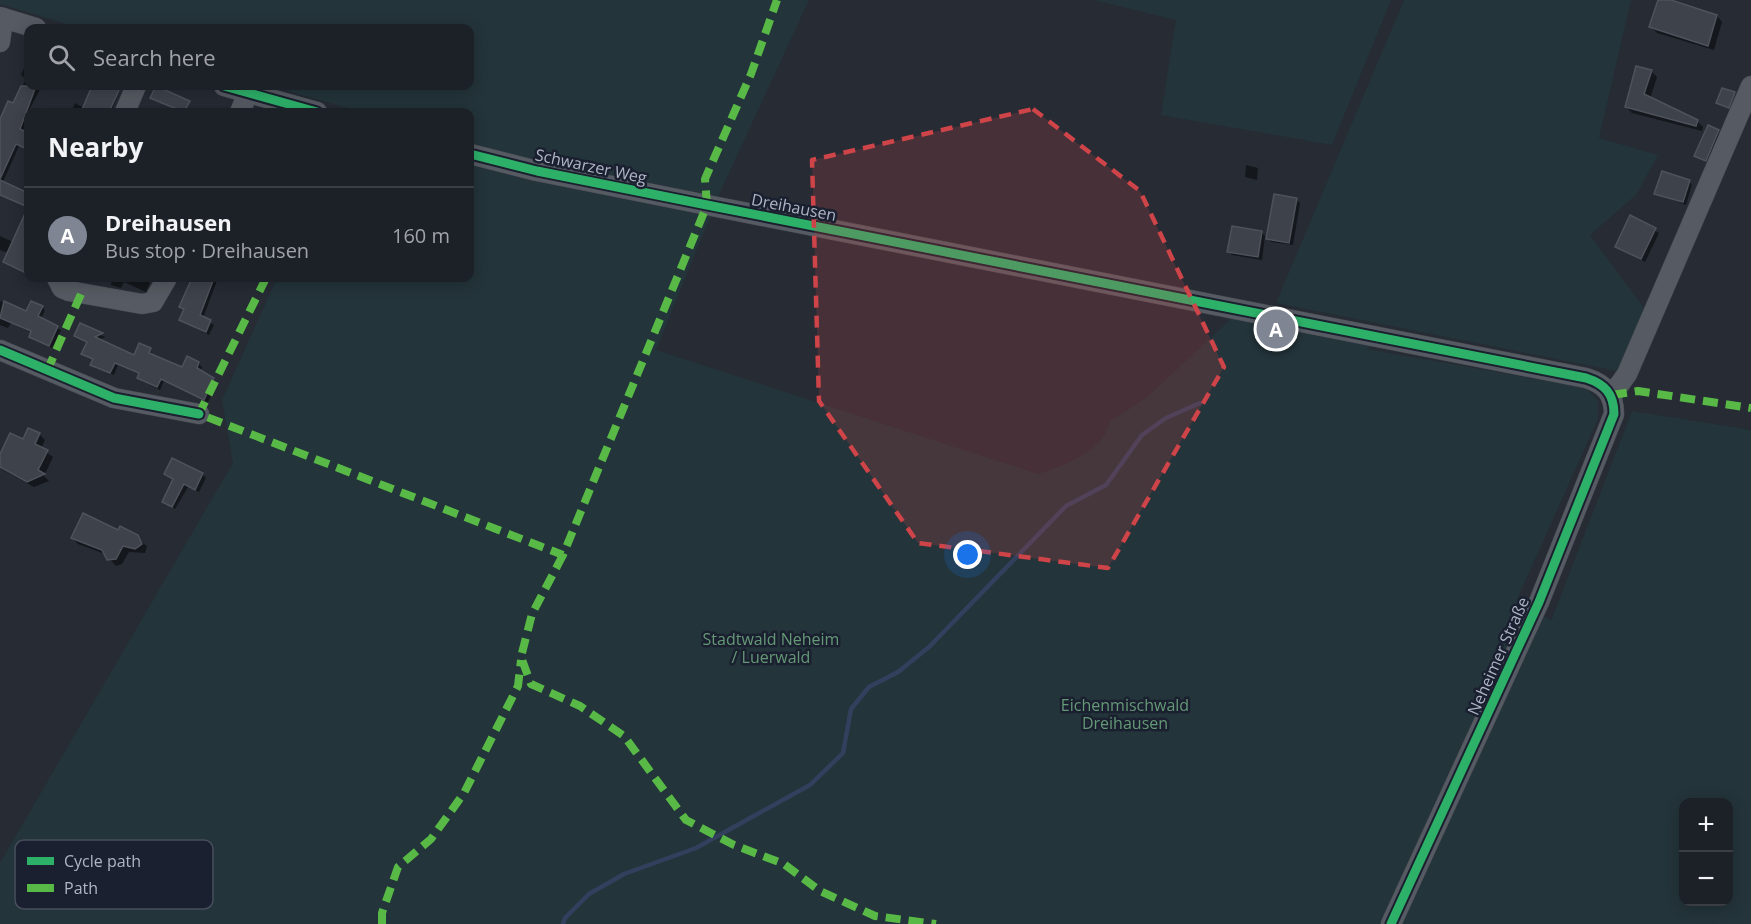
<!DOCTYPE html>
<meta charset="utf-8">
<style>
:root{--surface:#1c2027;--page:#25282f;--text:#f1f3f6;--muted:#a0a3a7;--line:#3a3e44;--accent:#7f8593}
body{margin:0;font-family:"Open Sans",sans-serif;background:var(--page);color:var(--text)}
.controls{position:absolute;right:18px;bottom:18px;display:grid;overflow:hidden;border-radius:12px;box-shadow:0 3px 15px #0003}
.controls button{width:54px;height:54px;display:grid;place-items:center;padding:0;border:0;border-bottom:2px solid var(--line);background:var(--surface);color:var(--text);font:30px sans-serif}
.you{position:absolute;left:968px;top:555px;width:21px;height:21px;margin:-15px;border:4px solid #fff;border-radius:50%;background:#1a73e8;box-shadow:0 0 0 9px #1a73e833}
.badge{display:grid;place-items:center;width:39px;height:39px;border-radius:50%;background:var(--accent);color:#fff;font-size:20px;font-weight:700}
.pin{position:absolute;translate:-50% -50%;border:3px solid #fff;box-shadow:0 2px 6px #0006}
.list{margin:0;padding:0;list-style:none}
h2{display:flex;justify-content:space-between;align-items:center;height:78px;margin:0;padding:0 24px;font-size:26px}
h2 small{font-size:20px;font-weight:400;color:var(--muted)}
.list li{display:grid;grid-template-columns:39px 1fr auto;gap:18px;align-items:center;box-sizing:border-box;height:96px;padding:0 24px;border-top:2px solid var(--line)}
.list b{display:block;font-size:22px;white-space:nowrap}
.list p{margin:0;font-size:20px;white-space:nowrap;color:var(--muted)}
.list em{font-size:20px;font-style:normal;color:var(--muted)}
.icon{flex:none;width:33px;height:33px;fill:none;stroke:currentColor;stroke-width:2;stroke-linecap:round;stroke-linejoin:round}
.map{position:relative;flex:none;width:1751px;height:924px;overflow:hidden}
.search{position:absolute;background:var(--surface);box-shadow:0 3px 15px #0003;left:24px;top:24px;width:450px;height:66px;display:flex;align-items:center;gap:15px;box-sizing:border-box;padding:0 21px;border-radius:12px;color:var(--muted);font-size:22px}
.panel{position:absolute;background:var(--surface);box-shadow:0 3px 15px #0003;left:24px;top:108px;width:450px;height:174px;border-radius:12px}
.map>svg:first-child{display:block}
</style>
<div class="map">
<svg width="1751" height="924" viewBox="0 0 1751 924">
<rect width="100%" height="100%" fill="#262b34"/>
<!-- green -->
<g fill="#23343a" fill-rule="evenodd">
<path d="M0,0H809L722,188L656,350L1038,474C1064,465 1104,452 1109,422L1146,398L1232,318L1375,344L1367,349L1586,388L1598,401V419L1518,597L1551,621L1632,411L1751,430V924H0V863L233,463L222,400L277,278H470V112H351L352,109L269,86H470V28H80L0,4ZM1684,802H1728V902H1684Z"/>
<path d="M1094,0H1391L1332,145L1161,115L1176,20Z"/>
<path d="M1404,0H1631L1599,138L1658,155L1636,195L1590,235L1647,312L1617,371L1276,303Z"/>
</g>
<!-- shadow -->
<g fill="#0007">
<path d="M1659,0L1717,16L1722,22L1714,50L1657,33L1651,27Z"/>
<path d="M28,59V86H42L28,112L23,132L28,135V149L19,146L3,182L15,190L11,200L0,195V136L26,79L21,75Z"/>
<path d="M1651,71L1657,77L1650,99L1697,121L1703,127L1702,131L1632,113L1626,107Z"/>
<path d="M94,86H122L111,112H71L75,103L84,108Z"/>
<path d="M1734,94L1730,108L1718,103Z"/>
<path d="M153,99L189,102L187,110L192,112H182Z"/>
<path d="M1718,131L1722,135L1709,164L1696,155Z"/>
<path d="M1246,165L1258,168L1257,180L1245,177Z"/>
<path d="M1689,181L1692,185L1686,205L1656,193Z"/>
<path d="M1296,200L1300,203L1293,245L1271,242L1268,238Z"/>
<path d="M28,208V275L8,265L4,262L8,253L0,250V236L13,242Z"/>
<path d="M1631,217L1659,233L1645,262L1617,246Z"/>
<path d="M1233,228L1262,233L1265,236L1262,260L1232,255L1229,251Z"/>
<path d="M112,278H152L146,292L124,282L121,288L111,285Z"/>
<path d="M194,278H218L203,318L214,325L209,335L181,320L185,311L181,307Z"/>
<path d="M0,301L27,313L42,307L45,310L41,319L61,330L52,348L34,340L30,337L32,333L11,323L8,328L0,325Z"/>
<path d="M80,325L105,337L98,341L135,356L140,345L150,350L152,356L183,369L187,358L199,364L202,367L200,372L217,383L208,402L164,381L160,390L142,381L139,378L140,374L118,365L114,375L95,368L92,364L94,360L83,354L88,343L75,336Z"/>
<path d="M39,434L45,440L41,449L53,457L44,476L49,481L34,487L3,470L0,467V458L24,441Z"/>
<path d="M165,474H202L206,478L199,492L188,487L175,509L164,502L174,480Z"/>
<path d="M121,528L147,546L145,553L129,552L122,564L116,566L105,554L78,544L72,538L119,532Z"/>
</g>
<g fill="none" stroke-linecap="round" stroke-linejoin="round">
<!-- stream -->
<path stroke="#32405e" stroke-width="4.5" d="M563,924L565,918L589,894L624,874L696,848L810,785L843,753L851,709L869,687L898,672L929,647L1066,506L1106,485L1142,435L1166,418L1200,403"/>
</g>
<!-- building -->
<g fill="#3e424a" stroke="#4e525c" stroke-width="1.5">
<path d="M1658,0H1671L1717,15L1708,46L1649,27Z"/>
<path d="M1636,66L1652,70L1644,94L1698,120L1696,126L1625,107Z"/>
<path d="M21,86H36L20,129L28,133V139L25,148L16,144L0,179V119L8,101L13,103Z"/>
<path d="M92,86H121L109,112H81Z"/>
<path d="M156,86L190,101L184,112L150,98Z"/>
<path d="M1722,88L1735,92L1729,108L1716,103Z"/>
<path d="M1708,125L1719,130L1706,161L1694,156Z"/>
<path d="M1662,171L1690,180L1683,202L1654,194Z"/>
<path d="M0,180L28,193V274L3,262L28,207L0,195Z"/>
<path d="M1274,194L1297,198L1289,243L1266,239Z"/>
<path d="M1630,215L1656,228L1641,259L1615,247Z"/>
<path d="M1232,226L1262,231L1258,257L1227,252Z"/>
<path d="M192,278H214L200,315L211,320L206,332L179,320L184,309L179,307Z"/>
<path d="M4,301L26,311L31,301L43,306L38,316L58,326L49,346L29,337L31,331L0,318Z"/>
<path d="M80,323L103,333L95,337L134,355L139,343L151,348L149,353L182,367L187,356L199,362L197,368L214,378L204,400L161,379L157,387L137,378L139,373L115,363L110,373L90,365L93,359L81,354L87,342L74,336Z"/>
<path d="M28,428L40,433L35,444L48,450L38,470L45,474L27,482L0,467V454L10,433L23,439Z"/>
<path d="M172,458L203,473L195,490L184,484L172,507L162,502L173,479L164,474Z"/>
<path d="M83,513L118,530L120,526L138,535L142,544L135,549L123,546L116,559L107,560L102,550L71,538Z"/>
</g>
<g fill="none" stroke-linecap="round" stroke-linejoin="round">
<!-- minor casing -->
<g stroke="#44474f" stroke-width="21">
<g id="minor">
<path d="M0,17L36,28"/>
<path d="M0,42L3,18"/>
<path d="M224,86L317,112"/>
<path d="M125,112L136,86"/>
<path d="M240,112L248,93"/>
<path d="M470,154L537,171L707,205L1586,378C1605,384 1614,394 1614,414L1539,602L1391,924"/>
<path d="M57,278L62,288L69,291L142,304L153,302L167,278"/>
<path d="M0,350L114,398L199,414"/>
<path d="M1612,395L1627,374L1751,86"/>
</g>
</g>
<!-- minor -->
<use href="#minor" stroke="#565a62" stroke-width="20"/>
<!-- quiet -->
<g stroke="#58b947" stroke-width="8" stroke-dasharray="15 8" stroke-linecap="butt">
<path d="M266,278L199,414L563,555L707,205L705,179L751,74L777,0"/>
<path d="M47,371L81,294"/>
<path d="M1612,395L1638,391L1751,408"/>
<path d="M563,555L532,614L521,657L531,684L580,706L624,736L686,820L734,845L784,864L820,891L875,916L936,924"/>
<path d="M382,924V913L398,867L431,839L464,793L518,686L521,660"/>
</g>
<!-- cycleway casing -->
<g stroke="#1a202f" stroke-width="13">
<g id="cycleway">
<path d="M224,86L317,112"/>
<path d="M470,154L537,171L707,205L1586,378C1605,384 1614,394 1614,414L1539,602L1391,924"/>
<path d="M0,350L114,398L199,414"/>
</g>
</g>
<!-- cycleway -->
<use href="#cycleway" stroke="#2db169" stroke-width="9"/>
</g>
<!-- marked area -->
<path fill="#ce4448" fill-opacity="0.2" stroke="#ce4448" stroke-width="4.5" stroke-dasharray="12 8" stroke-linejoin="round" d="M1033,109L1140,191L1224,367L1108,568L918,543L819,401L812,160Z"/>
<g text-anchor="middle" stroke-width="5" stroke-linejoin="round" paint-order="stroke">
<!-- street labels -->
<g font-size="16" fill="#afb5c6" stroke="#1a202f">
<text transform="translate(591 166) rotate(12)" y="6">Schwarzer Weg</text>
<text transform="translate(794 207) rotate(11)" y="6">Dreihausen</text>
<text transform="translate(1498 656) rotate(-66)" y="6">Neheimer Straße</text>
</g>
<!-- park labels -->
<g font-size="16" fill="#659876" stroke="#1a202f">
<text x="771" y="645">Stadtwald Neheim<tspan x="771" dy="18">/ Luerwald</tspan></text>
<text x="1125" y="711">Eichenmischwald<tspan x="1125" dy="18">Dreihausen</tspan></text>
</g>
</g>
<!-- legend -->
<rect x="15" y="840" width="198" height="69" rx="9" fill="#1a202f" stroke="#474d5c" stroke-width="1.5"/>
<rect x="27" y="857" width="27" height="8" fill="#2db169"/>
<rect x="27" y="884" width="27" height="8" fill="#58b947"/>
<g font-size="16" fill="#afb5c6">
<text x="64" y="867">Cycle path</text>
<text x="64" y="894">Path</text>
</g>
</svg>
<div class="controls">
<button>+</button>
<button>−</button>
</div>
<div class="you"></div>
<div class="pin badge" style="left:1276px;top:329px">A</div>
<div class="search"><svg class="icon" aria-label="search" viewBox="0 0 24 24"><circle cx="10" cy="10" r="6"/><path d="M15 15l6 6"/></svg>Search here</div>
<section class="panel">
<h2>Nearby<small></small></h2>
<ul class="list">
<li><span class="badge">A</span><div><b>Dreihausen</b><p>Bus stop · Dreihausen</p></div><em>160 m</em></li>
</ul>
</section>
</div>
